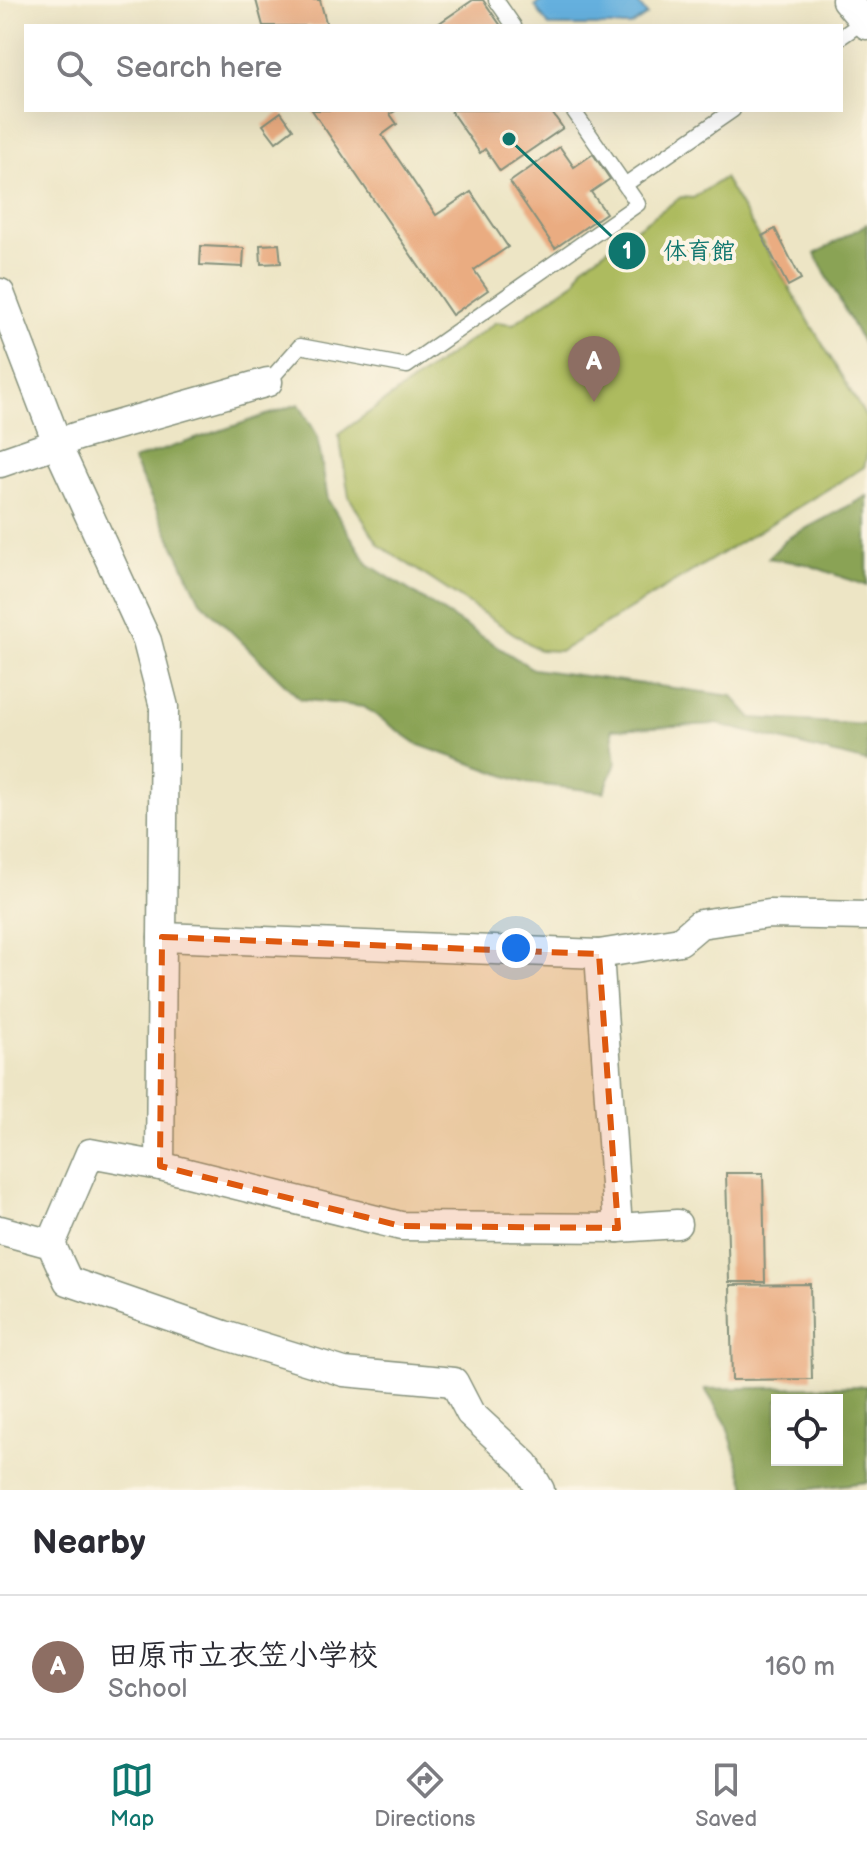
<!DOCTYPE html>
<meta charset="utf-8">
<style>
:root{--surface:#fff;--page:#f7f7f7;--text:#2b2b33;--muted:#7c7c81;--line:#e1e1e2;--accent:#0f766e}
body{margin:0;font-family:"Balsamiq Sans","Klee One",sans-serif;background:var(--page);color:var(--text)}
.controls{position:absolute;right:24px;bottom:24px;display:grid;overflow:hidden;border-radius:0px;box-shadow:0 8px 32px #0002}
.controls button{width:72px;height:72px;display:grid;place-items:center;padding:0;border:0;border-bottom:2px solid var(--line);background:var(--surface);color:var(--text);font:40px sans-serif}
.you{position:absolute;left:516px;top:948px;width:28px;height:28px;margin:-20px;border:6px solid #fff;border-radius:50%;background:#1a73e8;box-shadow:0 0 0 12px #1a73e833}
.badge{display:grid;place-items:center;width:52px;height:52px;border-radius:50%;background:var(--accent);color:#fff;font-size:26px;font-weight:700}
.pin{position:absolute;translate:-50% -66px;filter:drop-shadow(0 2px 4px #0008)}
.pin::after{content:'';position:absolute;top:42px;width:28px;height:24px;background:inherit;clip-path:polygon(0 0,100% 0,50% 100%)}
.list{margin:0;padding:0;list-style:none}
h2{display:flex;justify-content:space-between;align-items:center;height:104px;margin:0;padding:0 32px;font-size:34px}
h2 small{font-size:26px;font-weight:400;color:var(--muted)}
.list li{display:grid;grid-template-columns:52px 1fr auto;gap:24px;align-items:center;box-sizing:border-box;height:144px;padding:0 32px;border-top:2px solid var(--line)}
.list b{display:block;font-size:30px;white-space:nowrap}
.list p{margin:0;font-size:26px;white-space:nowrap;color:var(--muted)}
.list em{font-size:26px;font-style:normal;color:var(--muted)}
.icon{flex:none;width:44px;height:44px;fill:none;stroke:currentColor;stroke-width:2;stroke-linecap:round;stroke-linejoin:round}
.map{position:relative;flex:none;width:867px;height:1490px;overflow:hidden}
.search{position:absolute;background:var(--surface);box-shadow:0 8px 32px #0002;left:24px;right:24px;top:24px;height:88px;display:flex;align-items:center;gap:20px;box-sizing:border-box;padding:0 28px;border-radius:0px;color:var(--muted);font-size:30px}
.sheet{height:248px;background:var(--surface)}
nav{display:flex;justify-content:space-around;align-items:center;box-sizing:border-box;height:112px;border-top:2px solid var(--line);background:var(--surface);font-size:22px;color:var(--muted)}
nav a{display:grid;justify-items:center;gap:4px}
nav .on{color:var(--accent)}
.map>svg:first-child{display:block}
</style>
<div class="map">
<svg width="867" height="1490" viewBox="0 0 867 1490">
<rect width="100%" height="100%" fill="#fcf5e5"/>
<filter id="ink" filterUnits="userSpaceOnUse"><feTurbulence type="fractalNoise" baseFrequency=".0125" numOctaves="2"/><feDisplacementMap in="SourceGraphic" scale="16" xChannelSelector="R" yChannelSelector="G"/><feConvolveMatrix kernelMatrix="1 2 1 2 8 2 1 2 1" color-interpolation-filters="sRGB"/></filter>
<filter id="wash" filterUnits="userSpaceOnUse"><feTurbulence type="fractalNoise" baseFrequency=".006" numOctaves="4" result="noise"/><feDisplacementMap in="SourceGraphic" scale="32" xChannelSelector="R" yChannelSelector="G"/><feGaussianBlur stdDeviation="1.8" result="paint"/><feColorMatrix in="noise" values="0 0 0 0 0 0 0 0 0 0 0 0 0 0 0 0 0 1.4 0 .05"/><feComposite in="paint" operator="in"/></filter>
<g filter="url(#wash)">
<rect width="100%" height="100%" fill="#ede5c5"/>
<!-- green -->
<path fill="#adbb5e" stroke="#667c49" stroke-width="2" d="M724,178L867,419V455L864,467L561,651L539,650L379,545L349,497L339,434L496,322L513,324L576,281L582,267L681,197L693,198Z"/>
<!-- forest -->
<g fill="#8aa355" stroke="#547044" stroke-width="2" fill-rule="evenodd">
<path d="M867,224V352L815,254Z"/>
<path d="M299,404L317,435L328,500L368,564L533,669L732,696L752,718L867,725V762L717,724L612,729L616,763L604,792L526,783L419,745L364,707L300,699L200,601L133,460Z"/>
<path d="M867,496V586L806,564L768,558L788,538Z"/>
<path d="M867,1386V1482L801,1490H747L726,1423L705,1389ZM837,1400V1460H777V1400Z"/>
</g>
<!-- water -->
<path fill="#65b0de" stroke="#427689" stroke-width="2" d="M543,0H636L647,15L631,26H549L535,6Z"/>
<g id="blocks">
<!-- building -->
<g fill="#eaac81">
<path d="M256,0H320L327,26H263Z"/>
<path d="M473,0H483L501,26H435Z"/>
<path d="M312,110H397L390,114L397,124L382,135L436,215L471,192L508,247L474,270L488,290L452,315Z"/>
<path d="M450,110H550L563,128L500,171L485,149L480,153Z"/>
<path d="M281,112L293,129L276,142L263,125Z"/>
<path d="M560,147L574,167L593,154L610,179L591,192L606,213L555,248L510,182Z"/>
<path d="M775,229L801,279L788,286L762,236Z"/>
<path d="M279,244L281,263L261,264L260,245Z"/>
<path d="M201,246L244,248L243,267L200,265Z"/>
<path d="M726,1173H763L765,1282H729Z"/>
<path d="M810,1284L812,1379L732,1380L730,1285Z"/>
</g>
</g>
</g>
<g filter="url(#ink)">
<use href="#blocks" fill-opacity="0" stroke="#86917c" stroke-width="2"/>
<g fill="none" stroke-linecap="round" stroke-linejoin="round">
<!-- lane casing -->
<g stroke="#86917c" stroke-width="17">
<g id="lane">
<path d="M496,0L514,26"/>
<path d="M841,37L864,21"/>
<path d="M626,184L733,110"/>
<path d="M268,382L300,346L407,366L638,204L573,110"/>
</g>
</g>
<!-- street casing -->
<g stroke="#86917c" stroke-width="31">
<g id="street">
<path d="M846,0L867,25"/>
<path d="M0,293L63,458L147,641L164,707L160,1166"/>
<path d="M0,463L78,436L268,382"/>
<path d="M162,937L599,954L680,941L700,924L769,914L867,916"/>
<path d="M599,954L618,1228"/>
<path d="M0,1230L51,1244L68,1281L224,1335L344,1372L454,1382L470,1413L525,1464L540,1490"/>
<path d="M51,1244L90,1153L160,1166L401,1226L618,1228L677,1224"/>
</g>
</g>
<!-- lane -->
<use href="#lane" stroke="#fff" stroke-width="14"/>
<!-- street -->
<use href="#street" stroke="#fff" stroke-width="28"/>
</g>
</g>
<!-- marked area -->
<path fill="#de580e" fill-opacity="0.2" stroke="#de580e" stroke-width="6" stroke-dasharray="16 10" stroke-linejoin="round" d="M162,937L599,954L618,1228L401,1226L160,1166Z"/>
<!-- callouts -->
<path fill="none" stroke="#0f766e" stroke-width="3" d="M509 139L627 251"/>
<g fill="#0f766e" stroke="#fcf5e5" stroke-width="3">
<circle cx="509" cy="139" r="8"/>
<circle cx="627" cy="251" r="20"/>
</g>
<g font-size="24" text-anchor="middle" font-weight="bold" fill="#fff">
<text x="627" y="259">1</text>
</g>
<g font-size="24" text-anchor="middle" font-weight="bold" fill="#0f766e" stroke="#fcf5e5" stroke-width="8" stroke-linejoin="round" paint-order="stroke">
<text x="699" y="259">体育館</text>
</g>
</svg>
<div class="controls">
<button><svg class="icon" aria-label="locate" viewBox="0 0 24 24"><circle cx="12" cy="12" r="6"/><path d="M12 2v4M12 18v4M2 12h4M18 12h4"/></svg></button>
</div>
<div class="you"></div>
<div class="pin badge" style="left:594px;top:402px;background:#8d6e63">A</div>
<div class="search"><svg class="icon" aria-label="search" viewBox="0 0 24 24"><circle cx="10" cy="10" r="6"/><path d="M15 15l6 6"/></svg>Search here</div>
</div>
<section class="sheet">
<h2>Nearby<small></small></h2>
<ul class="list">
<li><span class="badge" style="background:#8d6e63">A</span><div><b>田原市立衣笠小学校</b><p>School</p></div><em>160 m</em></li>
</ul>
</section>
<nav>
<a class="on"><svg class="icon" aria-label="map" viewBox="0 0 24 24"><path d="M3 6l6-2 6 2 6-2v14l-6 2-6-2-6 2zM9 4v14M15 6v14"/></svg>Map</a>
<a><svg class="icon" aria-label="directions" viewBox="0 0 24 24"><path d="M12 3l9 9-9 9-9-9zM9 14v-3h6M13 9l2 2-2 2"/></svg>Directions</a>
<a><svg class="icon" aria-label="saved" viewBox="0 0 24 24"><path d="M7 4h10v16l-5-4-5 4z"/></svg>Saved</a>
</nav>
